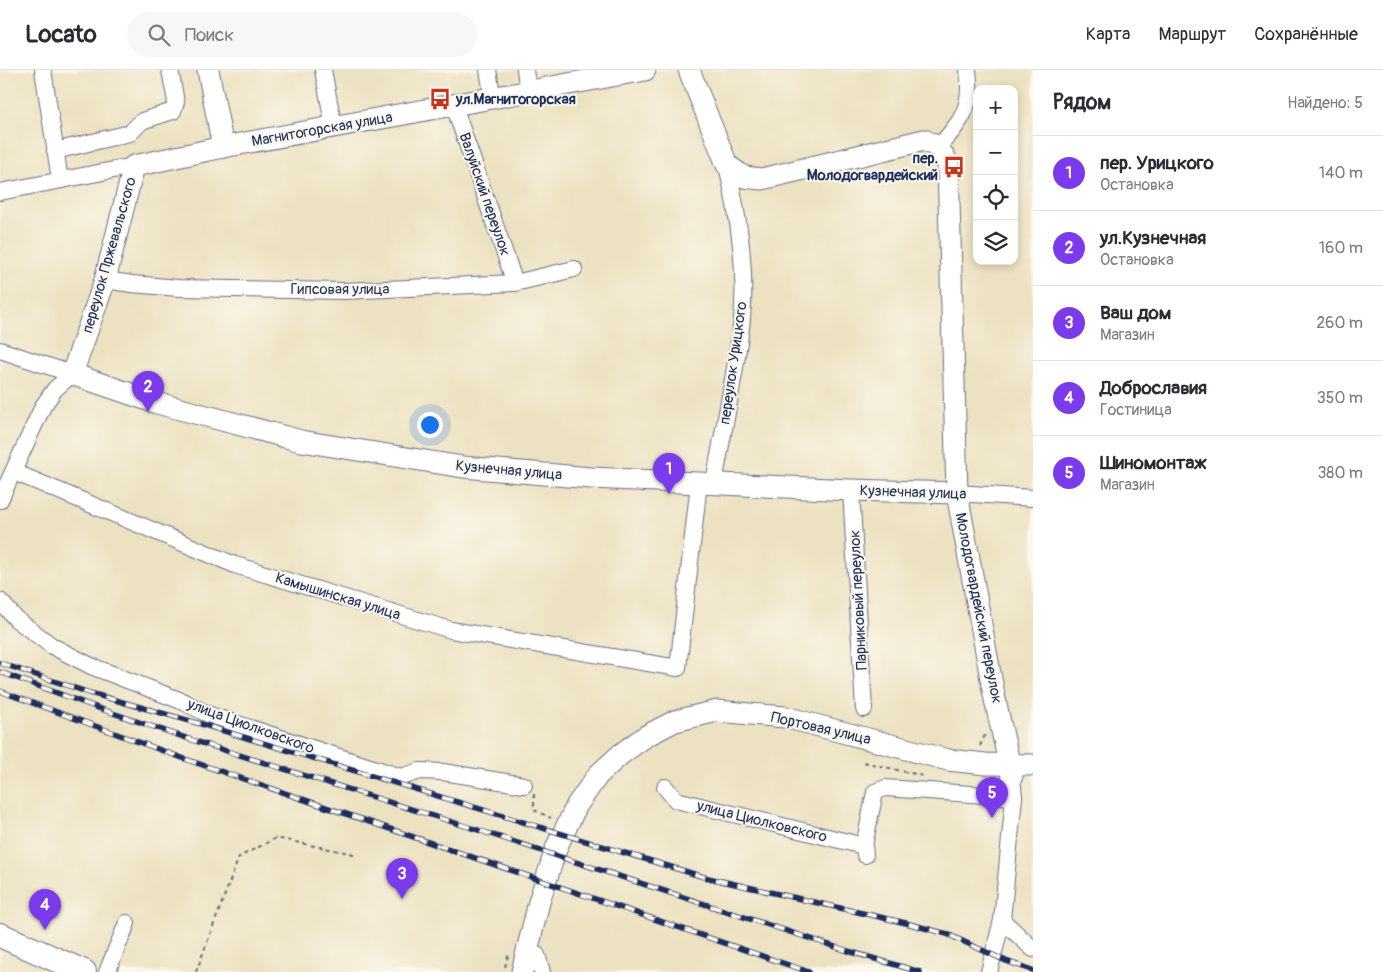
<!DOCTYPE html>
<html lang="ru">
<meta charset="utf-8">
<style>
:root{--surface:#fff;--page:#f7f7f7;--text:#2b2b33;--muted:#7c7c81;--line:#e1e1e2;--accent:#7c3aed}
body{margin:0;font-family:Pangolin,sans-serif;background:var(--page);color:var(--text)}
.controls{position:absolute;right:15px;top:15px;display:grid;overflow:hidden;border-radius:10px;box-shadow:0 2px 8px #0003}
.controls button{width:45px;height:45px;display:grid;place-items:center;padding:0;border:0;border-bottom:1px solid var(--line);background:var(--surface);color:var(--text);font:25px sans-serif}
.you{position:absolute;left:429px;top:354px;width:18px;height:18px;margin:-12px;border:4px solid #fff;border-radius:50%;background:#1a73e8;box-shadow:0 0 0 8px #1a73e833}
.badge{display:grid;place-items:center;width:32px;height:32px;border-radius:50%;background:var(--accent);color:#fff;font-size:16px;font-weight:700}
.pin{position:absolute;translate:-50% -41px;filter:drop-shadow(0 1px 2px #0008)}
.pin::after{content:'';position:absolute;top:26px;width:18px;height:15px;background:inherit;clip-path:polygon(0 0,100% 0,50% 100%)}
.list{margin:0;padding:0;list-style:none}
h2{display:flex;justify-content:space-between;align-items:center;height:65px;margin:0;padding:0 20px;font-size:21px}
h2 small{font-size:16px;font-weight:400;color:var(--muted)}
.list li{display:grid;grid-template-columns:32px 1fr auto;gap:15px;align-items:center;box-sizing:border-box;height:75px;padding:0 20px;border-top:1px solid var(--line)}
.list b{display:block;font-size:19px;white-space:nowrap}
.list p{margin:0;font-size:16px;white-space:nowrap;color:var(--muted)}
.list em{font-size:16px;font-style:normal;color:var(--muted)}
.icon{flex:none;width:28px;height:28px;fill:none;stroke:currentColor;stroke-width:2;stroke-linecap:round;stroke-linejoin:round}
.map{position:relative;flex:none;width:1033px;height:902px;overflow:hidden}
header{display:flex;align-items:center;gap:30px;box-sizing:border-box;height:70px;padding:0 25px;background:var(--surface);border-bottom:1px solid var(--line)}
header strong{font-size:24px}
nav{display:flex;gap:28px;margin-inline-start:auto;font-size:18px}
.search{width:350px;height:45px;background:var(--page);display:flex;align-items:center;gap:12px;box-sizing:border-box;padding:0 18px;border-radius:28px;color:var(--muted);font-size:19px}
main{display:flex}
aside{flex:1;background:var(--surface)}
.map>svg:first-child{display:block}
</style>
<header>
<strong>Locato</strong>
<div class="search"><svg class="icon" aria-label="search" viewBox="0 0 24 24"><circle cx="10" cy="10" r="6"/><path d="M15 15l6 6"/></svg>Поиск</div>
<nav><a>Карта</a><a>Маршрут</a><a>Сохранённые</a></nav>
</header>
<main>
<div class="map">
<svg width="1033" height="902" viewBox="0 0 1033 902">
<rect width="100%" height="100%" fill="#fbf7ec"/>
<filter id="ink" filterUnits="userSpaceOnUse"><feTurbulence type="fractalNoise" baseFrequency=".02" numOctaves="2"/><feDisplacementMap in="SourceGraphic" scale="10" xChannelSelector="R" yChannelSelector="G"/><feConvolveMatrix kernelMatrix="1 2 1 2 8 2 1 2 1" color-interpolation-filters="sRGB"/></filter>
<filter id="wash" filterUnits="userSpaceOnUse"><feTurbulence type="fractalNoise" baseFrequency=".0096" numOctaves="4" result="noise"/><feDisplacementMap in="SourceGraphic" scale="20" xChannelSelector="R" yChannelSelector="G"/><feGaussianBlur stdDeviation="1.12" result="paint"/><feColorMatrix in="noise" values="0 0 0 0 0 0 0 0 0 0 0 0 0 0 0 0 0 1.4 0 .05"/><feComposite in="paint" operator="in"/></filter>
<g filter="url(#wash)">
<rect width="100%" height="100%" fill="#ece1c0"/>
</g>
<g filter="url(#ink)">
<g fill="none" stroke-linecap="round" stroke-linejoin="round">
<!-- minor casing -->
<g stroke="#646d80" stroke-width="18">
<g id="minor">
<path d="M43,0L60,110"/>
<path d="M323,0L334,58"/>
<path d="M488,0L493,29"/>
<path d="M525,0L528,22"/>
<path d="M454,36L515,213"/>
<path d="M938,77C962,52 973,36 968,0"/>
<path d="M55,81L130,63L142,51L173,41L176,32L170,0"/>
<path d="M0,122L134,96"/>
<path d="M105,210L132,214L179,218L343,221L515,213L574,199"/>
<path d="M0,280L72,304"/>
<path d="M14,402L235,495L451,560L678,598L699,413"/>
<path d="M714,414C723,359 736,304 742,249C747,198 738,145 727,95"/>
<path d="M851,420L864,639"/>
<path d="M957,423L1033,428"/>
<path d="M0,430L43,336L55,319L72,304"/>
<path d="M0,531L16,549L52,576L91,596L184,632L210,645L401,707L420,701L443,702L524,715"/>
<path d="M665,717L676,730L864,776"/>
<path d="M865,785L864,776L875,722L885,718L1014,727"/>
<path d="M1002,850L1033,879"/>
<path d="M537,885L542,902"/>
<path d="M107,902L127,853"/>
<path d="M989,902L1002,850L1014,727L1013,716"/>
</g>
</g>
<!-- major casing -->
<g stroke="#646d80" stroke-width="23">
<g id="major">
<path d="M208,0L223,77"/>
<path d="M645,0L223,77L134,96L105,210L72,304L157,333L301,371L463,397L591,408L851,420L957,423"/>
<path d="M689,0L727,95L744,107L762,109L924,70L938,77L948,93L957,423L994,625L1012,706"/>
<path d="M522,902L539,832L557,776L577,735L598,705L621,684L646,666L675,651L717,641L785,647L948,690L986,694L1033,695"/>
</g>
</g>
<!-- highway casing -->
<g stroke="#646d80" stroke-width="26">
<path id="highway" d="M0,865L84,902"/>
</g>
<!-- path -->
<g stroke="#646d80" stroke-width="2" stroke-dasharray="4 4" stroke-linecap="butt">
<path d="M980,676L985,665"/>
<path d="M864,692L923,706"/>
<path d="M534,724V740L551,748"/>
<path d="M505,897L509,882"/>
<path d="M196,902L239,787L276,768L354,784"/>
</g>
<!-- minor -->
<use href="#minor" stroke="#fff" stroke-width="16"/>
<!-- major -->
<use href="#major" stroke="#fff" stroke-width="21"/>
<!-- highway -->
<use href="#highway" stroke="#fff" stroke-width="24"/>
<!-- rail casing -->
<g stroke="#1b2f5e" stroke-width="5.5">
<g id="rail">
<path d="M0,593L90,623L201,654L704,807L906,853L947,864L1006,891L1032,900"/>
<path d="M0,602L98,638L192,670L481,761L848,881L920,902"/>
<path d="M0,621L185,689L809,902"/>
</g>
</g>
<!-- rail -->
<use href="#rail" stroke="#fbf7ec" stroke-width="4" stroke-dasharray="11" stroke-linecap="butt"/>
</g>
</g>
<!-- icons -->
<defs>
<g id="bus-bare" transform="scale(1.725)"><path d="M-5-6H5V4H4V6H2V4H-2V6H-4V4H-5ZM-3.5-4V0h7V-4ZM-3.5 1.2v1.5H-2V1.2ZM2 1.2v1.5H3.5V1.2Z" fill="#c8321e" stroke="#fbf7ec" stroke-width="2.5" paint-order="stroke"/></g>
</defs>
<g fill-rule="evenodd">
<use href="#bus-bare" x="440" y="29"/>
<use href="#bus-bare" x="954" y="97"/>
</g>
<g text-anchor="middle" stroke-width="4" stroke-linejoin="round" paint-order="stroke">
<!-- poi labels -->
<g font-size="15" font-weight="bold" fill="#1b2f5e" stroke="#fbf7ec" text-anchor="start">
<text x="456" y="34">ул.Магнитогорская</text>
<text x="938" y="93" text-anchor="end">пер.<tspan x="938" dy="17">Молодогвардейский</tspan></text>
</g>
<!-- street labels -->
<g font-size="15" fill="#1b2f5e" stroke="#fbf7ec">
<text transform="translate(322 59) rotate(-10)" y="5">Магнитогорская улица</text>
<text transform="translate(485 124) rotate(71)" y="5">Валуйский переулок</text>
<text transform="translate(109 185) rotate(-74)" y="5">переулок Пржевальского</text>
<text x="340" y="224">Гипсовая улица</text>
<text transform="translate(733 293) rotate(-82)" y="5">переулок Урицкого</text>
<text transform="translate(509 400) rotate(5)" y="5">Кузнечная улица</text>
<text transform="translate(913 422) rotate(2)" y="5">Кузнечная улица</text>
<text transform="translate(338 526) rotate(17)" y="5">Камышинская улица</text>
<text transform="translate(858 530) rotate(-93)" y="5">Парниковый переулок</text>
<text transform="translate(979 538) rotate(79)" y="5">Молодогвардейский переулок</text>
<text transform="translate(251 656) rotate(20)" y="5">улица Циолковского</text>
<text transform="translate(821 658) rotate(13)" y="5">Портовая улица</text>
<text transform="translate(762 751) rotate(14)" y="5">улица Циолковского</text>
</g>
</g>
</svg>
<div class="controls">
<button>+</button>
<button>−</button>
<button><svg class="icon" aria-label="locate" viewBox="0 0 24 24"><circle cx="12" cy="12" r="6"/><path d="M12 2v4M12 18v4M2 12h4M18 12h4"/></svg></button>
<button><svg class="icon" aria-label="layers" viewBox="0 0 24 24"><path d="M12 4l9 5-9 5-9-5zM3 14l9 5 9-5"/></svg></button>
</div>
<div class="you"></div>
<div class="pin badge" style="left:669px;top:424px">1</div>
<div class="pin badge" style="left:148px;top:342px">2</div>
<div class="pin badge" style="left:402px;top:829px">3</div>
<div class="pin badge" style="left:45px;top:860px">4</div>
<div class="pin badge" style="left:992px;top:748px">5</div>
</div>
<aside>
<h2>Рядом<small>Найдено: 5</small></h2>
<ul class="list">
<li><span class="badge">1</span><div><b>пер. Урицкого</b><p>Остановка</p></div><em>140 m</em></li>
<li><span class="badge">2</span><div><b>ул.Кузнечная</b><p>Остановка</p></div><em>160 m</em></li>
<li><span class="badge">3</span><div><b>Ваш дом</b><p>Магазин</p></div><em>260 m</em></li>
<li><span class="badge">4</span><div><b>Доброславия</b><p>Гостиница</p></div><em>350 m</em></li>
<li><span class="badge">5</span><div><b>Шиномонтаж</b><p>Магазин</p></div><em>380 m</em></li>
</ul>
</aside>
</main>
